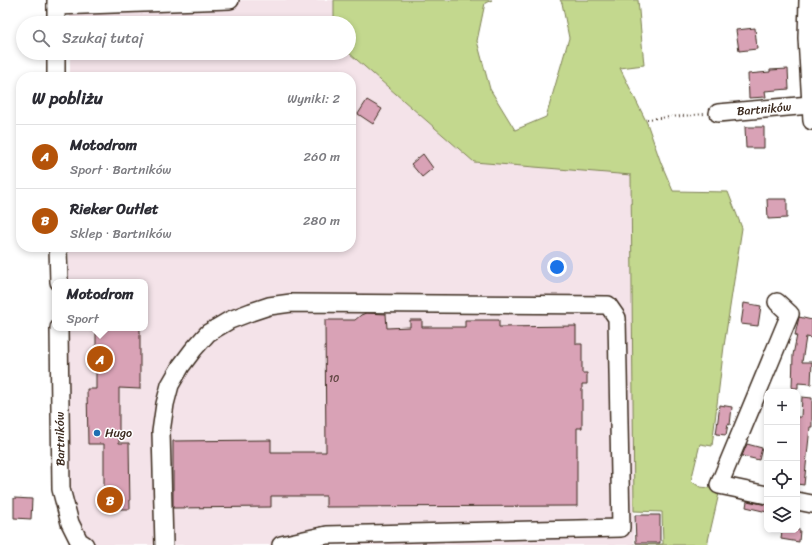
<!DOCTYPE html>
<html lang="pl">
<meta charset="utf-8">
<style>
:root{--surface:#fff;--page:#f2f2f3;--text:#2b2b33;--muted:#7c7c81;--line:#e1e1e2;--accent:#b45309}
body{margin:0;font-family:Sriracha,sans-serif;background:var(--page);color:var(--text)}
.controls{position:absolute;right:12px;bottom:12px;display:grid;overflow:hidden;border-radius:8px;box-shadow:0 2px 6px #0003}
.controls button{width:36px;height:36px;display:grid;place-items:center;padding:0;border:0;border-bottom:1px solid var(--line);background:var(--surface);color:var(--text);font:20px sans-serif}
.you{position:absolute;left:557px;top:267px;width:14px;height:14px;margin:-10px;border:3px solid #fff;border-radius:50%;background:#1a73e8;box-shadow:0 0 0 6px #1a73e833}
.badge{display:grid;place-items:center;width:26px;height:26px;border-radius:50%;background:var(--accent);color:#fff;font-size:13px;font-weight:700}
.pin{position:absolute;translate:-50% -50%;border:2px solid #fff;box-shadow:0 1px 4px #0006}
.popup{position:absolute;left:52px;top:279px;width:96px;height:52px;box-sizing:border-box;display:grid;place-content:center;border-radius:8px;background:var(--surface);filter:drop-shadow(0 1px 3px #0005);font-size:13px;white-space:nowrap;color:var(--muted)}
.popup b{font-size:15px;color:var(--text)}
.popup::after{content:'';position:absolute;left:50%;top:100%;margin-left:-8px;border:8px solid transparent;border-top-color:var(--surface)}
.list{margin:0;padding:0;list-style:none}
h2{display:flex;justify-content:space-between;align-items:center;height:52px;margin:0;padding:0 16px;font-size:17px}
h2 small{font-size:13px;font-weight:400;color:var(--muted)}
.list li{display:grid;grid-template-columns:26px 1fr auto;gap:12px;align-items:center;box-sizing:border-box;height:64px;padding:0 16px;border-top:1px solid var(--line)}
.list b{display:block;font-size:15px;white-space:nowrap}
.list p{margin:0;font-size:13px;white-space:nowrap;color:var(--muted)}
.list em{font-size:13px;font-style:normal;color:var(--muted)}
.icon{flex:none;width:22px;height:22px;fill:none;stroke:currentColor;stroke-width:2;stroke-linecap:round;stroke-linejoin:round}
.map{position:relative;flex:none;width:812px;height:545px;overflow:hidden}
.search{position:absolute;background:var(--surface);box-shadow:0 2px 6px #0003;left:16px;top:16px;width:340px;height:44px;display:flex;align-items:center;gap:10px;box-sizing:border-box;padding:0 14px;border-radius:22px;color:var(--muted);font-size:15px}
.panel{position:absolute;background:var(--surface);box-shadow:0 2px 6px #0003;left:16px;top:72px;width:340px;height:180px;border-radius:16px}
.map>svg:first-child{display:block}
</style>
<div class="map">
<svg width="812" height="545" viewBox="0 0 812 545">
<rect width="100%" height="100%" fill="#fff"/>
<filter id="ink" filterUnits="userSpaceOnUse"><feTurbulence type="fractalNoise" baseFrequency=".025" numOctaves="2"/><feDisplacementMap in="SourceGraphic" scale="8" xChannelSelector="R" yChannelSelector="G"/><feConvolveMatrix kernelMatrix="1 2 1 2 8 2 1 2 1" color-interpolation-filters="sRGB"/></filter>
<g filter="url(#ink)">
<!-- built -->
<g fill="#f4e3e9">
<rect x="70" y="0" width="264" height="23"/>
<path d="M70,53H349L474,162L631,175L634,545H95L79,526L69,502V328H145V282H69V247H351V77H70Z"/>
</g>
<!-- green -->
<path fill="#c3d88e" stroke="#7f8156" d="M334,0H492L485,3L477,41L490,89L515,130L546,117L569,38L562,3L560,0H638L644,65L620,68L647,123L661,163L673,191L728,192L742,228L724,346L712,446L700,444L691,481L700,487L720,489L707,545H634L663,544L662,512L634,511L631,175L474,162L349,53V23H334Z"/>
<!-- building -->
<g fill="#d9a2b6" stroke="#3b2a1e">
<path d="M755,28L757,49L739,51L736,30Z"/>
<path d="M788,69L789,89L765,91L766,97L749,98L748,74L770,72V70Z"/>
<path d="M367,100L382,109L373,124L358,114Z"/>
<path d="M745,127H764V148H746Z"/>
<path d="M423,154L433,168L422,177L411,164Z"/>
<path d="M767,199H787V218L768,219Z"/>
<path d="M744,303L761,306L758,326L741,324Z"/>
<path d="M366,313L386,314L387,328L410,327V320H422V327H465V320H499V327L576,326V344H582V373H587V384H582V428H577V506L326,507V496H271V507L173,508V441L271,440V452H326L325,320H355L361,315Z"/>
<path d="M799,317L812,320V338L806,337L802,362H812L811,384L798,383V388H792L793,355L797,335H795Z"/>
<path d="M96,328H140V389L119,388V443H129L130,509H104V444H88L87,389H96Z"/>
<path d="M802,397L812,398V427H810L804,485L797,484V417H801Z"/>
<path d="M720,405L732,407L730,425L728,424L726,435L716,434Z"/>
<path d="M747,444L762,448L759,460L742,456Z"/>
<path d="M14,498L32,499L31,519L14,518Z"/>
<path d="M747,501L767,505V512L746,507Z"/>
<path d="M635,515H660V543H636Z"/>
<path d="M782,530H800L799,542L781,539Z"/>
</g>
<g fill="none" stroke-linecap="round" stroke-linejoin="round">
<!-- minor casing -->
<g stroke="#3b2a1e" stroke-width="20">
<g id="minor">
<path d="M56,0V23"/>
<path d="M808,0L807,38L812,121"/>
<path d="M56,6L230,0"/>
<path d="M56,53V77"/>
<path d="M718,113L810,105"/>
<path d="M58,247L59,282"/>
<path d="M59,328L61,489L70,523L79,541L85,545"/>
<path d="M767,495L719,485L790,314L777,302"/>
<path d="M797,501L812,504"/>
<path d="M164,545L161,432L165,404L170,385L181,366L193,350L208,333L230,320L251,312L269,306L291,303L608,305L617,318L621,528L327,535L281,545"/>
</g>
</g>
<!-- path -->
<path stroke="#3b2a1e" stroke-width="2" stroke-dasharray="1 3" stroke-linecap="butt" d="M647,119L705,114"/>
<!-- minor -->
<use href="#minor" stroke="#fff" stroke-width="17"/>
</g>
</g>
<!-- markers -->
<circle fill="#1f6fb2" stroke="#fff" stroke-width="1.5" cx="97" cy="433" r="4"/>
<g text-anchor="middle" stroke-width="3" stroke-linejoin="round" paint-order="stroke">
<!-- number labels -->
<g font-size="10" fill="#624844">
<text x="334" y="382">10</text>
</g>
<!-- street labels -->
<g font-size="12" fill="#3b2a1e" stroke="#fff">
<text transform="translate(764 109) rotate(-5)" y="4">Bartników</text>
<text transform="translate(60 439) rotate(-91)" y="4">Bartników</text>
</g>
<!-- poi labels -->
<g font-size="12" fill="#3b2a1e" stroke="#fff" text-anchor="start">
<text x="105" y="437">Hugo</text>
</g>
</g>
</svg>
<div class="controls">
<button>+</button>
<button>−</button>
<button><svg class="icon" aria-label="locate" viewBox="0 0 24 24"><circle cx="12" cy="12" r="6"/><path d="M12 2v4M12 18v4M2 12h4M18 12h4"/></svg></button>
<button><svg class="icon" aria-label="layers" viewBox="0 0 24 24"><path d="M12 4l9 5-9 5-9-5zM3 14l9 5 9-5"/></svg></button>
</div>
<div class="you"></div>
<div class="pin badge" style="left:100px;top:359px">A</div>
<div class="popup"><b>Motodrom</b>Sport</div>
<div class="pin badge" style="left:110px;top:500px">B</div>
<div class="search"><svg class="icon" aria-label="search" viewBox="0 0 24 24"><circle cx="10" cy="10" r="6"/><path d="M15 15l6 6"/></svg>Szukaj tutaj</div>
<section class="panel">
<h2>W pobliżu<small>Wyniki: 2</small></h2>
<ul class="list">
<li><span class="badge">A</span><div><b>Motodrom</b><p>Sport · Bartników</p></div><em>260 m</em></li>
<li><span class="badge">B</span><div><b>Rieker Outlet</b><p>Sklep · Bartników</p></div><em>280 m</em></li>
</ul>
</section>
</div>
